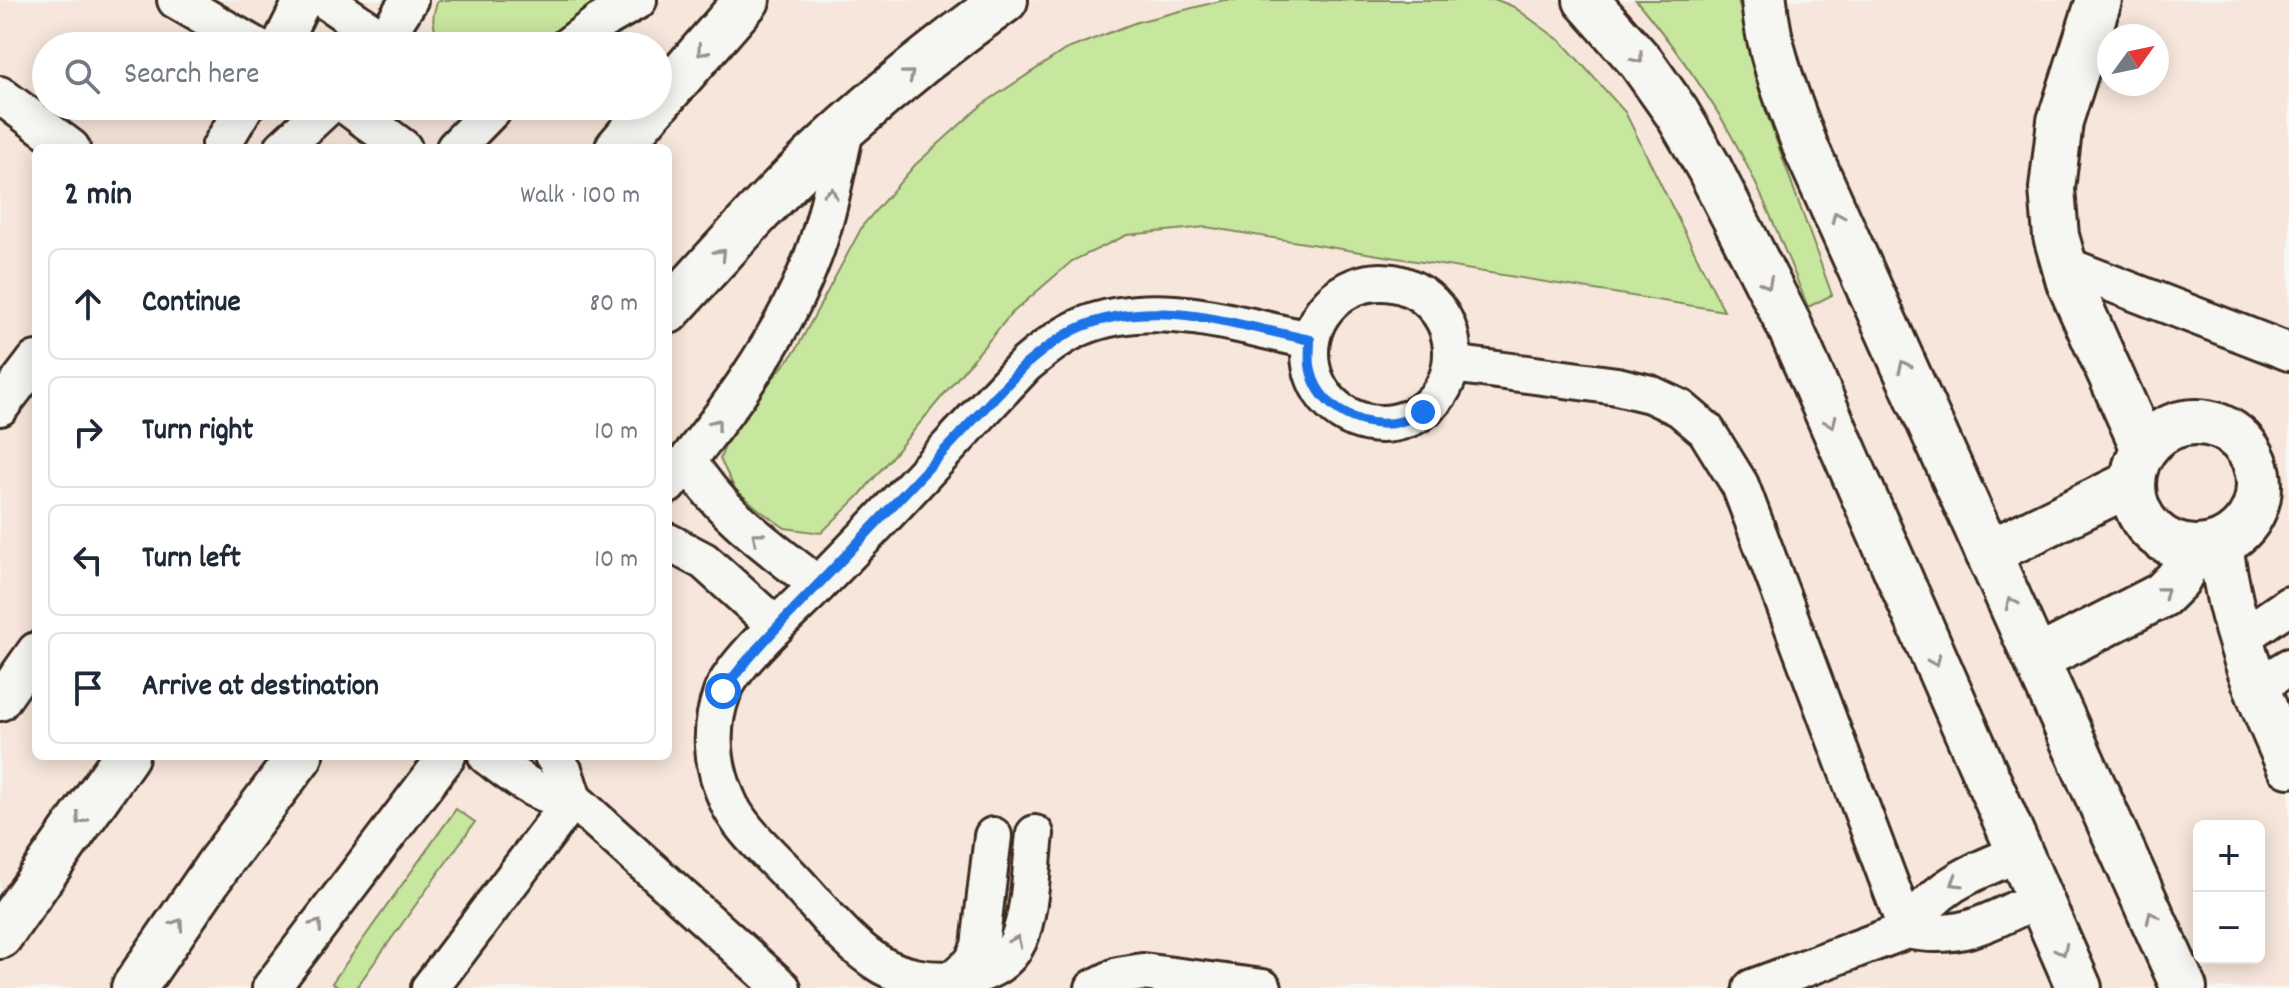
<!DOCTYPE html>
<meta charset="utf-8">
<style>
:root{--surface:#fff;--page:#f6f6f7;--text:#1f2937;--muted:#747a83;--line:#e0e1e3}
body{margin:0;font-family:Dekko,sans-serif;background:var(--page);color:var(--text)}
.controls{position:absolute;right:24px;bottom:24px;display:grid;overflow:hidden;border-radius:12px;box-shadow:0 4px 20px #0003}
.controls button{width:72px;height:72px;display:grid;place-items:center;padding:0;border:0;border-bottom:2px solid var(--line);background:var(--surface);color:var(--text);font:40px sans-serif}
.compass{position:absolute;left:2097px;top:24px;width:72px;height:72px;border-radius:50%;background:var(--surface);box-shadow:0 4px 20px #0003;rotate:57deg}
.stop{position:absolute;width:24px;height:24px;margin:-18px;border:6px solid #1a73e8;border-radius:50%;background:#fff}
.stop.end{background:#1a73e8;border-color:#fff;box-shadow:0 2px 8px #0008}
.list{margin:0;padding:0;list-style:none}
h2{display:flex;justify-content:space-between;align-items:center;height:104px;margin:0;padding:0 32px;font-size:34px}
h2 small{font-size:26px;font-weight:400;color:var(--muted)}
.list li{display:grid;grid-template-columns:52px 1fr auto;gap:24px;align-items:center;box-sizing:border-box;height:112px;margin:0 16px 16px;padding:0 16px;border:2px solid var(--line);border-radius:12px}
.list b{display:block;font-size:30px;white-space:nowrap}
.list em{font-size:26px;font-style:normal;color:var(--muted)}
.icon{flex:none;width:44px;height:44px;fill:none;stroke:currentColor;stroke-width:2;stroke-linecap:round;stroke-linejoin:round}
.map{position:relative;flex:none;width:2289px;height:988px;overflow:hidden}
.search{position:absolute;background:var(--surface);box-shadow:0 4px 20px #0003;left:32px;top:32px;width:640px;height:88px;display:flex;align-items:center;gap:20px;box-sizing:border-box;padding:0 28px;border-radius:44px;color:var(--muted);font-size:30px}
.panel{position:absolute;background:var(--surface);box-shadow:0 4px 20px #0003;left:32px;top:144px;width:640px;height:616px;border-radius:12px}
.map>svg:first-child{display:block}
</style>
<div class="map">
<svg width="2289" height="988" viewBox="0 0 2289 988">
<rect width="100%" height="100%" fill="#f6f6f2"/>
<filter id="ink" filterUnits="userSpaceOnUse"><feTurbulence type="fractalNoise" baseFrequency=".0125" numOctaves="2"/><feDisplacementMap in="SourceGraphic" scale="16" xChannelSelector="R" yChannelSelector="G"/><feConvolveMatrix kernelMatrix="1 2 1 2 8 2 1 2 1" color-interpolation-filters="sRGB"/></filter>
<g filter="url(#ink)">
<!-- built -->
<path fill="#f6e6db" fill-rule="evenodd" d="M0,0H2289V988H0ZM2109,36H2157V84H2109ZM46,46H658V106H46ZM36,148H668V756H36ZM2199,826H2259V958H2199Z"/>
<!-- green -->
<g fill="#c7e69e" stroke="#81885e" stroke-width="2">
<path d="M438,0H596L536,46H445C432,29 430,20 438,0Z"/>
<path d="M1224,0H1497L1514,7L1562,42L1625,112L1724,311L1206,227L1127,235L1072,261L1011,314L859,496L821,533L785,528L762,512L735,489L720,459L731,430L796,350L863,225L915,165L983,104L1065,50L1137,22Z"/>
<path d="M1636,0H1738L1766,112L1832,295L1808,307C1782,244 1758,180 1723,121C1697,78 1668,39 1636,0Z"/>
<path d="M456,809L475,822L356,988H341L332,983Z"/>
</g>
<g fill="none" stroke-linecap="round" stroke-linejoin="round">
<!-- service casing -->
<g stroke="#3b2a1e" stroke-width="42">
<g id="service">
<path d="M176,0L255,46"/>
<path d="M325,0L393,46"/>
<path d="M280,46L303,0"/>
<path d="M380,46L409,0"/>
<path d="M568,46L600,22L638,0"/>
<path d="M0,95L71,148"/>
<path d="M347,106L403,148"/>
<path d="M220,148L245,106"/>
<path d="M283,148L328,106"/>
<path d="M455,148L496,106"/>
<path d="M2064,265L2289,352"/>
<circle cx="1381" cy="353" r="71"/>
<path d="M1452,364L1617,386L1650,394L1680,408L1706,430L1740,485L1907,930"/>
<path d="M0,407L36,360"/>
<path d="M688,460C720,514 770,547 818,585"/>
<path d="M668,485C722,418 775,349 808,269C827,224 835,174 846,126"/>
<path d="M668,542L704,561L776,626"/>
<path d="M2238,640L2289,605"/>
<path d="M2255,688L2289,667"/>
<path d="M0,702L36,651"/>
<path d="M487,756C514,776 538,798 573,799"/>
<path d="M553,756L564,772L573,799L782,988"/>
<path d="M1035,834C1031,866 1031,912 1018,941C997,988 921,987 883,966C847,945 820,907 792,878C770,854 739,829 727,799C712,765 709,728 722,693C734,661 793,611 818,585C889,514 956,438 1025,365C1042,351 1060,336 1081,327C1155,296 1235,325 1310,340"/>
<path d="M1907,930C1937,885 1971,873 2019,853"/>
<path d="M953,980L973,962L980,946L993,836"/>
<path d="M271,988L447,756"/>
<path d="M430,988L573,799"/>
<path d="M1094,988L1118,976L1143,972L1263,988"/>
<path d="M1752,988L1907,930C1963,941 1991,921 2039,898"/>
</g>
</g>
<!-- minor casing -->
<g stroke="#3b2a1e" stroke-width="50">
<g id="minor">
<path d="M2099,0L2060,121L2052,189L2056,236L2069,282L2144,449"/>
<circle cx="2196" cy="485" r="63"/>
<path d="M2220,544C2230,625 2256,692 2289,765"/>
<path d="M1988,553L2132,483"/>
<path d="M2037,659L2162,595L2178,579L2194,549"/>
</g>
</g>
<!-- tertiary casing -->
<g stroke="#3b2a1e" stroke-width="50">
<g id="tertiary">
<path d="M1586,0L1641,62L1677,113L1709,168L1789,325L2079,988"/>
<path d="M1764,0C1768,51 1788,101 1806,148L2184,988"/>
<path d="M658,102L747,0"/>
<path d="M618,148L654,106"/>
<path d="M668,311C726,248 783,182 847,126C897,81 950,39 1005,0"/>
<path d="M0,936L126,756"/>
<path d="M134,988L219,864L300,756"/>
</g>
</g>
<!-- service -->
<use href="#service" stroke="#f6f6f2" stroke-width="36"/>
<!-- minor -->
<use href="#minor" stroke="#f6f6f2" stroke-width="44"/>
<!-- tertiary -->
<use href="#tertiary" stroke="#f6f6f2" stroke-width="44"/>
</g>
<!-- one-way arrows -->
<defs><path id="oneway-chevron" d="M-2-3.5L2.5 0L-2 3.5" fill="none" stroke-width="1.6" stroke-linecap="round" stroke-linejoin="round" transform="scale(2)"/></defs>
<g stroke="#989088">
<use href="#oneway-chevron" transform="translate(702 51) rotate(131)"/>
<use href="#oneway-chevron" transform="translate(1638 58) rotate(51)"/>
<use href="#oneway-chevron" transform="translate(909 75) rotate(-39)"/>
<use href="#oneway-chevron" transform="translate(831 193) rotate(-77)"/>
<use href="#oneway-chevron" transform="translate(1837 217) rotate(-114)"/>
<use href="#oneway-chevron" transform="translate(721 254) rotate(-47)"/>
<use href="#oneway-chevron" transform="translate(1767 283) rotate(63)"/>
<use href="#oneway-chevron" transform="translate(1904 366) rotate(-114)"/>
<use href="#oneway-chevron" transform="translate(1831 422) rotate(66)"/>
<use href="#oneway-chevron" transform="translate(716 424) rotate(-52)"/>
<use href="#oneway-chevron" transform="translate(757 537) rotate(-142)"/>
<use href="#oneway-chevron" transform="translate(2164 592) rotate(-38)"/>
<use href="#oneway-chevron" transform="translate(2011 603) rotate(-115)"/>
<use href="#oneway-chevron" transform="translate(1935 661) rotate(66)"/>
<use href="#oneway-chevron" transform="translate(81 819) rotate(125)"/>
<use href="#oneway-chevron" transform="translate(1956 882) rotate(149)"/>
<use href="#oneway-chevron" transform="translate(2152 917) rotate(-114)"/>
<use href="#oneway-chevron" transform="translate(178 924) rotate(-56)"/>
<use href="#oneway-chevron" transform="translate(317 925) rotate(-54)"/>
<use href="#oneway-chevron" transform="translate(1016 941) rotate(-65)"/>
<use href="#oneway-chevron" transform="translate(2062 950) rotate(66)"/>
</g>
</g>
<g fill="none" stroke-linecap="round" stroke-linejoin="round" filter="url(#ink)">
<!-- route -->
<path stroke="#1a73e8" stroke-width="10" d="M723,691C756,646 795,609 833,569C897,501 961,433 1025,365C1042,351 1060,336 1081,327C1155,296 1236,325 1310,340C1310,348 1309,357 1310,365C1315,405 1357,428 1394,423C1404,422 1414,416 1423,412"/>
</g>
</svg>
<div class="controls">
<button>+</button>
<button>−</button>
</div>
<svg class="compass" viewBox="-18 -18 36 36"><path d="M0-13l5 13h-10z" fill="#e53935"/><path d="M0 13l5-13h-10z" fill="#747a83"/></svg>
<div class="stop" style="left:723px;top:691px"></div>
<div class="stop end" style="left:1423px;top:412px"></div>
<div class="search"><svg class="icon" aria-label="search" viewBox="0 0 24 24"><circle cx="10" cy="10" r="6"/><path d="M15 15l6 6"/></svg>Search here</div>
<section class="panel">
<h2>2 min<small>Walk · 100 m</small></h2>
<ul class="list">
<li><svg class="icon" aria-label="ahead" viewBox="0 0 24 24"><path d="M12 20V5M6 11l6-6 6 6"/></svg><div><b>Continue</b></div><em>80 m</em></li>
<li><svg class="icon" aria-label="right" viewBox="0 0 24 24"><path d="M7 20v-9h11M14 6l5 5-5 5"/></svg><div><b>Turn right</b></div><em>10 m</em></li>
<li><svg class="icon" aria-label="left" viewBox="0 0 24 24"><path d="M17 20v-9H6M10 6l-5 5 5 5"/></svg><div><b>Turn left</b></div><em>10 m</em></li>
<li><svg class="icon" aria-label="arrive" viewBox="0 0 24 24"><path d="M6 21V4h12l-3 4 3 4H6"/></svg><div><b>Arrive at destination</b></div></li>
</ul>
</section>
</div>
